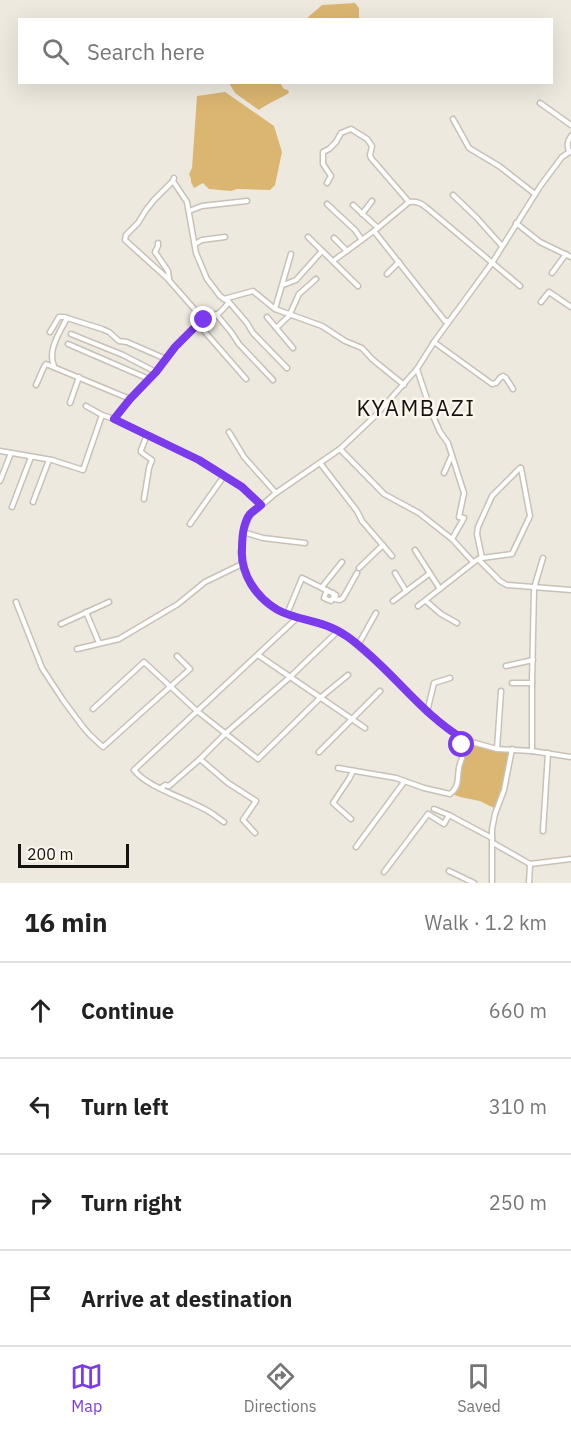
<!DOCTYPE html>
<meta charset="utf-8">
<style>
:root{--surface:#fff;--page:#f2f2f2;--text:#222;--muted:#767676;--line:#e0e0e0;--accent:#7c3aed}
body{margin:0;font-family:"IBM Plex Sans",sans-serif;background:var(--page);color:var(--text)}
.scale{position:absolute;left:18px;bottom:15px;width:111px;box-sizing:border-box;padding-left:6px;border:3px solid #151310;border-top:0;font-size:16px;line-height:21px;white-space:nowrap;color:#151310;-webkit-text-stroke:4px #fcf6ec;paint-order:stroke}
.stop{position:absolute;width:18px;height:18px;margin:-14px;border:4px solid #7c3aed;border-radius:50%;background:#fff}
.stop.end{background:#7c3aed;border-color:#fff;box-shadow:0 2px 6px #0008}
.list{margin:0;padding:0;list-style:none}
h2{display:flex;justify-content:space-between;align-items:center;height:78px;margin:0;padding:0 24px;font-size:26px}
h2 small{font-size:20px;font-weight:400;color:var(--muted)}
.list li{display:grid;grid-template-columns:39px 1fr auto;gap:18px;align-items:center;box-sizing:border-box;height:96px;padding:0 24px;border-top:2px solid var(--line)}
.list b{display:block;font-size:22px;white-space:nowrap}
.list em{font-size:20px;font-style:normal;color:var(--muted)}
.icon{flex:none;width:33px;height:33px;fill:none;stroke:currentColor;stroke-width:2;stroke-linecap:round;stroke-linejoin:round}
.map{position:relative;flex:none;width:571px;height:883px;overflow:hidden}
.search{position:absolute;background:var(--surface);box-shadow:0 6px 24px #0002;left:18px;right:18px;top:18px;height:66px;display:flex;align-items:center;gap:15px;box-sizing:border-box;padding:0 21px;border-radius:0px;color:var(--muted);font-size:22px}
.sheet{height:462px;background:var(--surface)}
nav{display:flex;justify-content:space-around;align-items:center;box-sizing:border-box;height:84px;border-top:2px solid var(--line);background:var(--surface);font-size:16px;color:var(--muted)}
nav a{display:grid;justify-items:center;gap:3px}
nav .on{color:var(--accent)}
.map>svg:first-child{display:block}
</style>
<div class="map">
<svg width="571" height="883" viewBox="0 0 571 883">
<rect width="100%" height="100%" fill="#eee9df"/>
<!-- green -->
<g fill="#dbb671">
<path d="M355,3L359,8V19H306L322,5Z"/>
<path d="M229,83H280L284,89L288,90L289,93C279,99 268,103 259,110L235,93Z"/>
<path d="M225,92L274,126L282,152L275,185L270,190L237,189L231,191L209,189L203,183L194,188L191,182V179L189,174L192,168L197,96Z"/>
<path d="M466,743L495,751H507L509,753L503,788L497,807L494,808L480,801L460,797L452,794L459,789L463,745Z"/>
</g>
<g fill="none" stroke-linecap="round" stroke-linejoin="round">
<!-- minor casing -->
<g stroke="#c7c1b8" stroke-width="7">
<g id="minor">
<path d="M540,103L571,125"/>
<path d="M453,119L469,148L499,166L535,194"/>
<path d="M571,151L562,157L541,185L492,263L434,342L417,369L375,416L340,449L276,493L250,515L243,532L241,552L242,564L245,573L260,597L281,612L328,626L348,637L387,671L421,706L452,732L468,741L497,749L532,751L571,757"/>
<path d="M569,152C567,145 567,142 571,136"/>
<path d="M174,178L173,181L154,200L146,210L138,223L126,235L125,240L167,278L203,319C213,321 223,310 229,302"/>
<path d="M173,181L187,202L196,253L207,279L220,296L229,302L247,323L253,333L287,368"/>
<path d="M327,183L331,176L323,164V152L329,149L336,142L341,133L351,129L367,139L372,146L370,155L371,158L409,202"/>
<path d="M453,195L476,217L502,246"/>
<path d="M327,204L355,230L362,240"/>
<path d="M353,205L378,228"/>
<path d="M189,211L202,206L247,201"/>
<path d="M362,214L372,201"/>
<path d="M516,223L540,242L571,257"/>
<path d="M374,231L445,321H449"/>
<path d="M308,237L358,286"/>
<path d="M334,238L347,251"/>
<path d="M158,243V246L155,252L168,271L169,279"/>
<path d="M195,244L202,240L225,237"/>
<path d="M333,261L374,231L409,202C417,201 421,203 427,208L520,286"/>
<path d="M552,273L566,254"/>
<path d="M387,274L399,262"/>
<path d="M283,285L296,280L322,251"/>
<path d="M224,299L253,291L275,309L322,326L345,341L362,348L372,359L404,385"/>
<path d="M541,302L549,292L571,307"/>
<path d="M275,309L291,254"/>
<path d="M216,314L231,332L239,344L273,380"/>
<path d="M267,317L293,348"/>
<path d="M198,324L246,379"/>
<path d="M276,328L289,316L299,294L316,279"/>
<path d="M50,332L59,317H64L102,329L109,332L119,341L127,342L166,359"/>
<path d="M71,334L123,355L156,372"/>
<path d="M434,342L492,384L496,383L500,378L503,376L506,378L513,389"/>
<path d="M68,344L149,379"/>
<path d="M54,366C47,350 60,332 67,318"/>
<path d="M417,369L431,411L440,432L448,443L464,493L459,517L464,518L452,539"/>
<path d="M36,385L44,367L46,364L130,399"/>
<path d="M70,403L79,377"/>
<path d="M86,406L102,415L114,419L199,460L242,487L261,505"/>
<path d="M114,419L130,399L156,372L175,347L203,319"/>
<path d="M229,432L244,457L276,493"/>
<path d="M340,449L384,494L419,513L452,539L473,562"/>
<path d="M0,451L52,460L83,470L102,415"/>
<path d="M320,463L357,511L362,521L392,556"/>
<path d="M444,473L451,457"/>
<path d="M0,481L11,453"/>
<path d="M144,499L149,468L152,460L141,452V450L147,435"/>
<path d="M33,502L49,460"/>
<path d="M12,507L31,457"/>
<path d="M190,524L224,476"/>
<path d="M243,532L263,538L305,543"/>
<path d="M415,550L440,589"/>
<path d="M480,558H482L477,534L478,527L492,496L520,468"/>
<path d="M482,558L512,554L530,516L521,468"/>
<path d="M359,568L383,545"/>
<path d="M395,573L406,591"/>
<path d="M322,587L342,562"/>
<path d="M327,590L324,598L331,601L334,596L333,593L335,599L340,600L343,598L357,573"/>
<path d="M393,601L429,574"/>
<path d="M426,601L441,614L457,623"/>
<path d="M16,602L42,668L63,700L83,727L90,735L103,747L190,669L177,656"/>
<path d="M418,606L478,559L500,581L507,585L571,590"/>
<path d="M86,612L99,643"/>
<path d="M287,614L302,578L336,595"/>
<path d="M61,624L109,602"/>
<path d="M358,645L376,613"/>
<path d="M77,649L119,639L178,604L205,582L242,564"/>
<path d="M258,655L365,728"/>
<path d="M506,666L533,660"/>
<path d="M512,683H532"/>
<path d="M93,709L144,662L197,711L258,759L320,698L348,675"/>
<path d="M427,712L434,683L450,678"/>
<path d="M497,749L501,691"/>
<path d="M532,751V683L534,588L543,558"/>
<path d="M319,752L380,691"/>
<path d="M200,759L228,783L256,801L243,820L255,833"/>
<path d="M338,768L396,778L424,788L450,794C460,786 457,779 459,768C459,765 461,762 462,758C463,751 461,747 465,740"/>
<path d="M161,788L165,785L169,786L200,759L226,733L290,677L338,631"/>
<path d="M434,809L449,815L492,838"/>
<path d="M351,819L333,803L349,779L353,771"/>
<path d="M224,822C219,819 214,814 208,811C188,799 148,788 134,770L297,618"/>
<path d="M543,831L548,753"/>
<path d="M493,843L530,864L529,883"/>
<path d="M356,847L404,782"/>
<path d="M530,864L571,859"/>
<path d="M449,871L474,883"/>
<path d="M384,872L428,814L444,824L449,815"/>
<path d="M492,883V829L495,814L504,790L512,749"/>
</g>
</g>
<!-- minor -->
<use href="#minor" stroke="#fff" stroke-width="4"/>
</g>
<g fill="none" stroke-linecap="round" stroke-linejoin="round">
<!-- route -->
<path stroke="#7c3aed" stroke-width="8" d="M204,320L203,319L175,347L156,372L130,399L114,419L199,460L242,487L261,505C258,508 253,511 250,514C243,523 242,538 242,549C241,562 244,572 251,584C278,627 314,612 348,637C391,668 419,713 465,740L462,745"/>
</g>
<g text-anchor="middle" stroke-width="5" stroke-linejoin="round" paint-order="stroke">
<!-- quarter labels -->
<g font-size="22" letter-spacing="1.5" fill="#151310" stroke="#fcf6ec">
<text x="416" y="416">KYAMBAZI</text>
</g>
</g>
</svg>
<div class="scale">200 m</div>
<div class="stop" style="left:462px;top:745px"></div>
<div class="stop end" style="left:204px;top:320px"></div>
<div class="search"><svg class="icon" aria-label="search" viewBox="0 0 24 24"><circle cx="10" cy="10" r="6"/><path d="M15 15l6 6"/></svg>Search here</div>
</div>
<section class="sheet">
<h2>16 min<small>Walk · 1.2 km</small></h2>
<ul class="list">
<li><svg class="icon" aria-label="ahead" viewBox="0 0 24 24"><path d="M12 20V5M6 11l6-6 6 6"/></svg><div><b>Continue</b></div><em>660 m</em></li>
<li><svg class="icon" aria-label="left" viewBox="0 0 24 24"><path d="M17 20v-9H6M10 6l-5 5 5 5"/></svg><div><b>Turn left</b></div><em>310 m</em></li>
<li><svg class="icon" aria-label="right" viewBox="0 0 24 24"><path d="M7 20v-9h11M14 6l5 5-5 5"/></svg><div><b>Turn right</b></div><em>250 m</em></li>
<li><svg class="icon" aria-label="arrive" viewBox="0 0 24 24"><path d="M6 21V4h12l-3 4 3 4H6"/></svg><div><b>Arrive at destination</b></div></li>
</ul>
</section>
<nav>
<a class="on"><svg class="icon" aria-label="map" viewBox="0 0 24 24"><path d="M3 6l6-2 6 2 6-2v14l-6 2-6-2-6 2zM9 4v14M15 6v14"/></svg>Map</a>
<a><svg class="icon" aria-label="directions" viewBox="0 0 24 24"><path d="M12 3l9 9-9 9-9-9zM9 14v-3h6M13 9l2 2-2 2"/></svg>Directions</a>
<a><svg class="icon" aria-label="saved" viewBox="0 0 24 24"><path d="M7 4h10v16l-5-4-5 4z"/></svg>Saved</a>
</nav>
